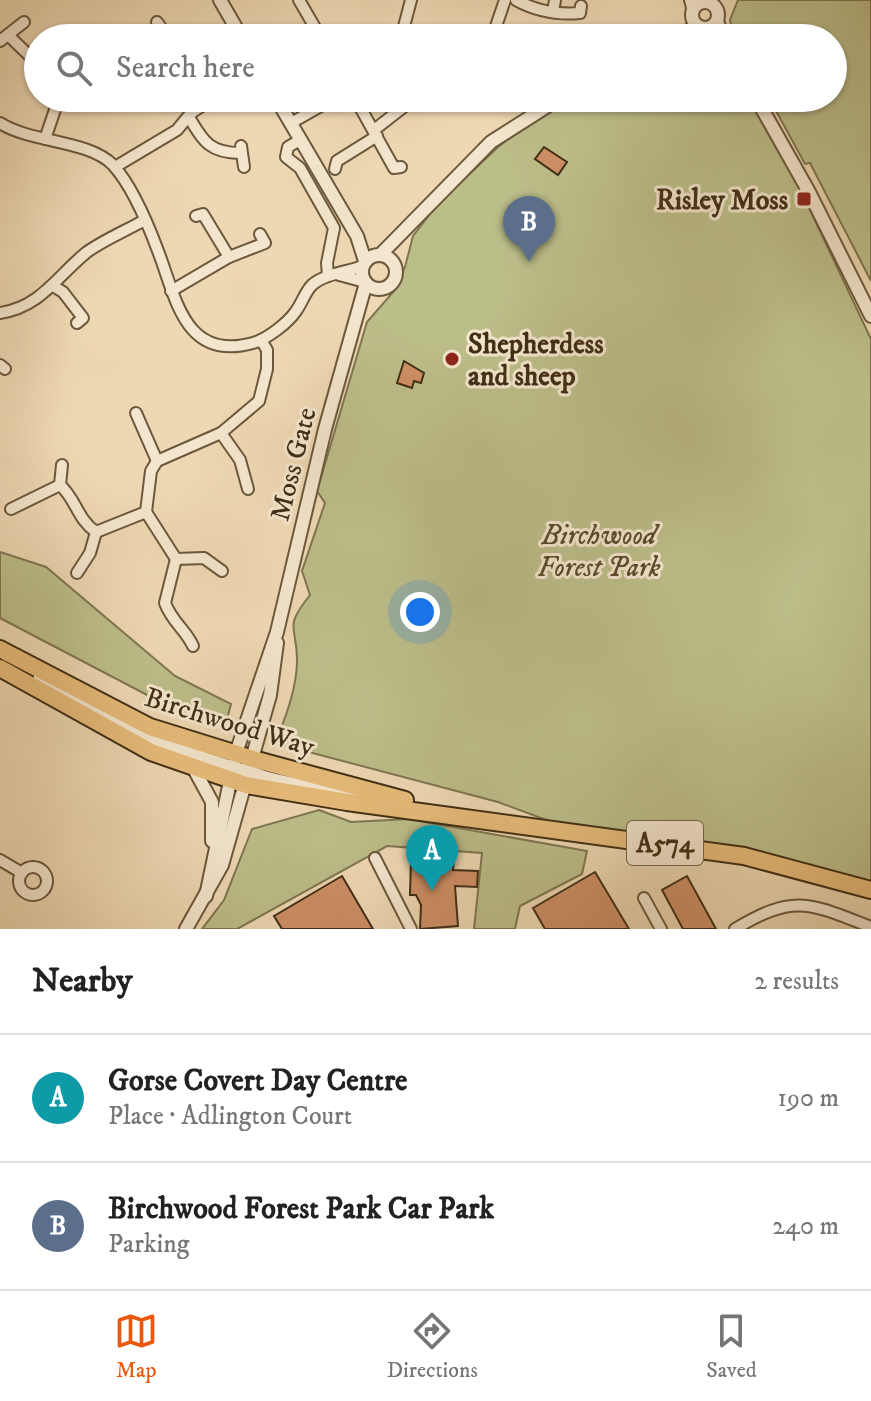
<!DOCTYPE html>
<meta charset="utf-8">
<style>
:root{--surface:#fff;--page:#f6f6f6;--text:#222;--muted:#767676;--line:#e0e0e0;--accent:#ea580c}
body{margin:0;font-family:"IM FELL DW Pica",serif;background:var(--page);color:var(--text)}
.you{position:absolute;left:420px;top:612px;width:28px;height:28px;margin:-20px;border:6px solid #fff;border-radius:50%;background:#1a73e8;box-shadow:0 0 0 12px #1a73e833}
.badge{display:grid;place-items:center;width:52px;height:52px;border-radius:50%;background:var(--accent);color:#fff;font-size:26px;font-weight:700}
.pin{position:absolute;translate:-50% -66px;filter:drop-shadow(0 2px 4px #0008)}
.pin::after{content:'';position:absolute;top:42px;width:28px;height:24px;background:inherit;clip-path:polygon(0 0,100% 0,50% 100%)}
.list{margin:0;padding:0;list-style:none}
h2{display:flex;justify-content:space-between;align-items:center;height:104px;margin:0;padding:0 32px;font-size:34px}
h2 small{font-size:26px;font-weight:400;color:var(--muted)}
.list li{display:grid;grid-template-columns:52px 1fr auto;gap:24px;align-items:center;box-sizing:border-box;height:128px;padding:0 32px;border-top:2px solid var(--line)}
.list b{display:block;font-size:30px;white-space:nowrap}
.list p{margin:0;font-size:26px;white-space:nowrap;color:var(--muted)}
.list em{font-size:26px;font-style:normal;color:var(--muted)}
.icon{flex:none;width:44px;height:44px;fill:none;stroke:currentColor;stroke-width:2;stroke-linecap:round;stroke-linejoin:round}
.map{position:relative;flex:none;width:871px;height:929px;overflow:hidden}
.search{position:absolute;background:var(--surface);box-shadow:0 2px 6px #0004;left:24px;right:24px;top:24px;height:88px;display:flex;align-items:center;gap:20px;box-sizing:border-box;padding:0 28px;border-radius:44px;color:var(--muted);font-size:30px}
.sheet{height:360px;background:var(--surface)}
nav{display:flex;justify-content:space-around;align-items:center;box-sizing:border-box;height:112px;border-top:2px solid var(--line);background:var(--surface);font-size:22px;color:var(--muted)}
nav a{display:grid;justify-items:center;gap:4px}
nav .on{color:var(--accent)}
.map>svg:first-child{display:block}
</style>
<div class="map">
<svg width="871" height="929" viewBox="0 0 871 929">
<rect width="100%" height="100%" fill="#eed8b3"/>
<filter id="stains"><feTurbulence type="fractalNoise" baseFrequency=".0025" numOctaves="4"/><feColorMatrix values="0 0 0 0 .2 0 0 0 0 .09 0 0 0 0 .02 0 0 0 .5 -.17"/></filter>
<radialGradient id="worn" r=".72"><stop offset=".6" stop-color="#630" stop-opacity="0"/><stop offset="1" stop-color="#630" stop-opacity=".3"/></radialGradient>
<!-- green -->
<g fill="#bcbe8a" stroke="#7e7650" stroke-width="2">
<path d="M738,0H871V281L810,163L805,164L769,98H833V38H735L730,20Z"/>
<path d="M572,98H749L802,193L871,339V887L560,825L498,802L286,746L287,740L278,735C288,712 296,689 297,663C298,625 282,630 310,595L302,571L325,503L317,491L367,322L394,291L405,267L413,236L437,205L498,147L539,116Z"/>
<path d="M0,552L46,567L175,676L231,704L226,723L170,707L0,618Z"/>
<path d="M319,810L351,822L408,819L587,851L582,874L520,906L515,929H474L482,853L387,846L237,929H202L224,900L252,829Z"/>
</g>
<!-- building -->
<g fill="#ce8f66" stroke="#402e15" stroke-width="2">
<path d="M544,147L567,162L558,175L535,159Z"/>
<path d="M404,361L424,373L421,383L414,381L412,388L397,383Z"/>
<path d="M411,858L454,860L453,870L478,871L477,887L455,886L458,926L420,929L421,905L416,895H410Z"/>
<path d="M595,872L629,929H545L533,908Z"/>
<path d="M342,876L373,929H282L274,916Z"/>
<path d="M687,876L716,929H683L662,890Z"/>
</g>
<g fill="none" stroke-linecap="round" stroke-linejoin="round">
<!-- minor casing -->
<g stroke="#6c583c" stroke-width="14">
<g id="minor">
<path d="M299,0L321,38"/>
<path d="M516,0C536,11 557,15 580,13L581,6"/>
<path d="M690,0L693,11"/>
<path d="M706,0L708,2"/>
<path d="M553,12L555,0"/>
<path d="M157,22L165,33L158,38"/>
<path d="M10,37L38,64"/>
<path d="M116,38L119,32"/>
<path d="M401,38L411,0"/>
<path d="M492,38L505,0"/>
<path d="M0,41L24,22"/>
<path d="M184,98L191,113"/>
<path d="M355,98L394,168L401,167"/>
<path d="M189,117C203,142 211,153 240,153"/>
<path d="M0,123C31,143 89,140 113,165C132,186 148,224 158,251C176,297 184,362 253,343C267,339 288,323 296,311C302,303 305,292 312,285C324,274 347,272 363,266"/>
<path d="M291,123L335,98"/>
<path d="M374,130L415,98"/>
<path d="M45,139L59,98"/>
<path d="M300,140L288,147L286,157L300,168L334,228L327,263L328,276"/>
<path d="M241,146L244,167"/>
<path d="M115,167L177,130L191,113L214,98"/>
<path d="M335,169L337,161L377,136"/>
<path d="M196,216L203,214L229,257"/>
<path d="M339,275L365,282"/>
<path d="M53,286L63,292L83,318L77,323"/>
<path d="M171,291L229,257L265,243L260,234"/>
<path d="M0,313C41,307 57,276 87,252C104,240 125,231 143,221"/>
<path d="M0,365L5,369"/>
<path d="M136,413L157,461"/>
<path d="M221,433L240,460L248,489"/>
<path d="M60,485L62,465"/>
<path d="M11,509L60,485C76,499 77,519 96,532L146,512L151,471L157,461L221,433L259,401L267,369V350L261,340"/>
<path d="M146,512L176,559L204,558L222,571"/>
<path d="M176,559L165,603C172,622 186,630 193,646"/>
<path d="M77,573L90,553L96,532"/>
<path d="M375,858L411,929"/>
<path d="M0,860L22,873"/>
<circle cx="33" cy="881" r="14"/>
<path d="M644,898L661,929"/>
<path d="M735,929C795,893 809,903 871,927"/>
</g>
</g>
<!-- tertiary casing -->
<g stroke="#6c583c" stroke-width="16">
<g id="tertiary">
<path d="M220,0L242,38"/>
<circle cx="705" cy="15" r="13"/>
<path d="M717,21L723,38"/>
<path d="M667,38L700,27"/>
<path d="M276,98L357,236L365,261"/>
<path d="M756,98L809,192L871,316"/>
<path d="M381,254L491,142L560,98"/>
<circle cx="379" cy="272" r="17"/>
<path d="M40,677L100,715L156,742L240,770"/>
<path d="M194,769L212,802V841"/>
<path d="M245,769C281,788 325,783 361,801"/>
<path d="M206,896L236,753L277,632L325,429L366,283"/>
<path d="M186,929L222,865L270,695L277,643"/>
</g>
</g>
<!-- primary casing -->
<g stroke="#402e15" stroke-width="20">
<g id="primary">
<path d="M0,649L150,727L253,759L405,800"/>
<path d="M0,668L151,752L246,785L347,802L744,856L871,890"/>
</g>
</g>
<!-- minor -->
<use href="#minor" stroke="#f4e6ce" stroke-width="10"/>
<!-- tertiary -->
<use href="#tertiary" stroke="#f4e6ce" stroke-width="12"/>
<!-- primary -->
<use href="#primary" stroke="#e7bc7a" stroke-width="16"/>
</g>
<!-- markers -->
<g fill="#8f2418" stroke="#f4e6ce" stroke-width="3">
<rect x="796" y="191" width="16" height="16" rx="4"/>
<circle cx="452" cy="359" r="8"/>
</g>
<g text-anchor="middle" stroke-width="6" stroke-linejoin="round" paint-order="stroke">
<!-- shield labels -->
<rect fill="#f4e6ce" stroke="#76654c" stroke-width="2" x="627" y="821" width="76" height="44" rx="6"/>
<g font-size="26" font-weight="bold" fill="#402e15">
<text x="665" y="852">A574</text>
</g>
<!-- poi labels -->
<g font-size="28" font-weight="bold" fill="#402e15" stroke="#f4e6ce" text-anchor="end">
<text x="788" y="209">Risley Moss</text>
<text x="468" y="353" text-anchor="start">Shepherdess<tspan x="468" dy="32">and sheep</tspan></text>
</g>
<!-- street labels -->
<g font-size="28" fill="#402e15" stroke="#f4e6ce">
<text transform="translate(292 464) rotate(-76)" y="10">Moss Gate</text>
<text transform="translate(230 721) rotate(17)" y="10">Birchwood Way</text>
</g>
<!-- park labels -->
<g font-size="28" font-style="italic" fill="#594b2c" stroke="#f4e6ce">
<text x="599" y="544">Birchwood<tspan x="599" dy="32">Forest Park</tspan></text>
</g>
</g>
<rect width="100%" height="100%" filter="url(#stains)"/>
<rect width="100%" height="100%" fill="url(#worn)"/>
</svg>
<div class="you"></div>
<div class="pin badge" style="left:432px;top:891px;background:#0f9aa8">A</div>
<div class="pin badge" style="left:529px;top:262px;background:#5c6f8a">B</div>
<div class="search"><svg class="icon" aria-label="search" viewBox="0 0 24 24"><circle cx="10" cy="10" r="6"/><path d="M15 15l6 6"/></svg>Search here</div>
</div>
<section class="sheet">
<h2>Nearby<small>2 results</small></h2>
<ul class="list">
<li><span class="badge" style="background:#0f9aa8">A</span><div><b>Gorse Covert Day Centre</b><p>Place · Adlington Court</p></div><em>190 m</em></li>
<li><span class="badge" style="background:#5c6f8a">B</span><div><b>Birchwood Forest Park Car Park</b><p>Parking</p></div><em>240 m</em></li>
</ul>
</section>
<nav>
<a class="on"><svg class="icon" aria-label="map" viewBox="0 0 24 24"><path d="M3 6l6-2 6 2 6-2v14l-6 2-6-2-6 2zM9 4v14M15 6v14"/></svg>Map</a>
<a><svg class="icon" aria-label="directions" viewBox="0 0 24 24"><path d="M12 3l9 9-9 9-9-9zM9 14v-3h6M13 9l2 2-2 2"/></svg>Directions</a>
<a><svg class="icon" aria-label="saved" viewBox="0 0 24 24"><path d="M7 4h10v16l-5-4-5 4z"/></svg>Saved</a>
</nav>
